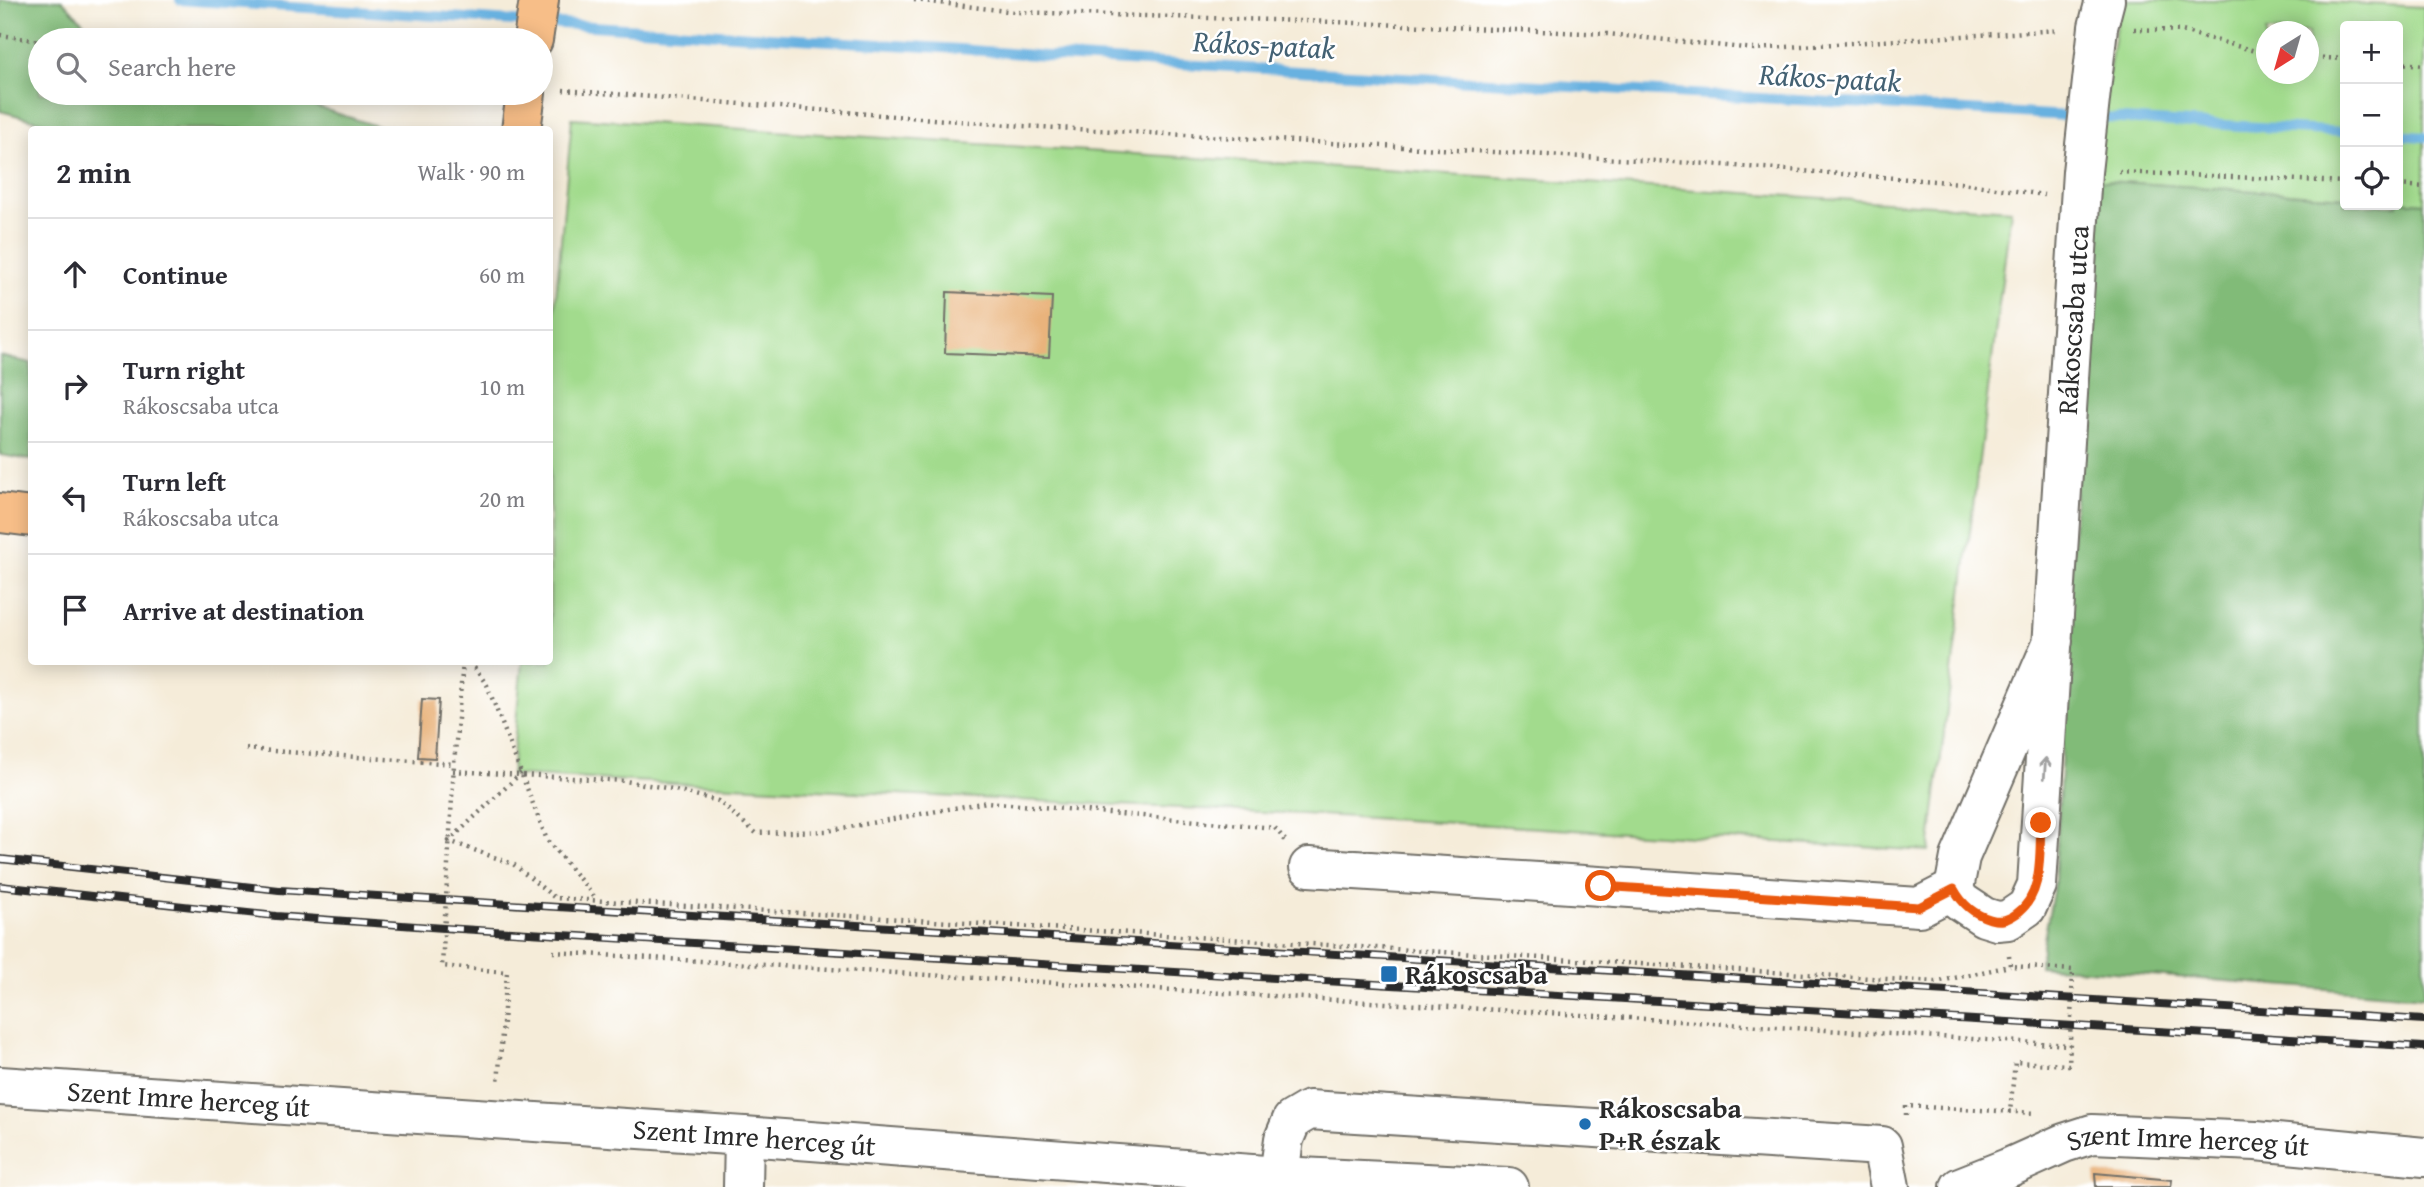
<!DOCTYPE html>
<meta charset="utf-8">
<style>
:root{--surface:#fff;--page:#f7f7f7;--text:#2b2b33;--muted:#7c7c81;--line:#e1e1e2}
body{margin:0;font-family:"Gentium Book Plus",serif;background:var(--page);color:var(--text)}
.controls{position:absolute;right:21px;top:21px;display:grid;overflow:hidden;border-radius:7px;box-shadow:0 4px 18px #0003}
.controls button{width:63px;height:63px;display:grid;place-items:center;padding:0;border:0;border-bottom:2px solid var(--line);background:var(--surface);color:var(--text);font:35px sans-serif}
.compass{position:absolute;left:2256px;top:21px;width:63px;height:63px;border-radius:50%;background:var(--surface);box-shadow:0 4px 18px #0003;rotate:217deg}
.stop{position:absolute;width:21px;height:21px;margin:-16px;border:5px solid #ea580c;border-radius:50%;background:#fff}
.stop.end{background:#ea580c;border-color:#fff;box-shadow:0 2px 7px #0008}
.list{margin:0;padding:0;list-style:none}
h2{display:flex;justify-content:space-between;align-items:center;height:91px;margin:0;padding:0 28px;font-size:30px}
h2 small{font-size:23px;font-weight:400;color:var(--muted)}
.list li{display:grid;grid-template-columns:46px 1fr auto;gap:21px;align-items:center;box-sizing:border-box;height:112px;padding:0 28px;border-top:2px solid var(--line)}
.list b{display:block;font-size:26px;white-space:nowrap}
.list p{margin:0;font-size:23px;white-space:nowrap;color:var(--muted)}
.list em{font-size:23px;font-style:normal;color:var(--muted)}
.icon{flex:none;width:38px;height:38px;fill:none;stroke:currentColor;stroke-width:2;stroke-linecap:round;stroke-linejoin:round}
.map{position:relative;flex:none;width:2424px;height:1187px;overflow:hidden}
.search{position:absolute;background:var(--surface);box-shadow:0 4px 18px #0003;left:28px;top:28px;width:525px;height:77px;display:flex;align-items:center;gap:18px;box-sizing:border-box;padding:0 24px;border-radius:38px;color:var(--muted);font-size:26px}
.panel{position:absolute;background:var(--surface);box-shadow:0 4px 18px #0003;left:28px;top:126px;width:525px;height:539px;border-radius:7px}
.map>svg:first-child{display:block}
</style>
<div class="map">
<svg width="2424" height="1187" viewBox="0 0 2424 1187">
<rect width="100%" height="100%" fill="#fff"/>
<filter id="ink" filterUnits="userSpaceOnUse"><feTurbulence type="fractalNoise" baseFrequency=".0143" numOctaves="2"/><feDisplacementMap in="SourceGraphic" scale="14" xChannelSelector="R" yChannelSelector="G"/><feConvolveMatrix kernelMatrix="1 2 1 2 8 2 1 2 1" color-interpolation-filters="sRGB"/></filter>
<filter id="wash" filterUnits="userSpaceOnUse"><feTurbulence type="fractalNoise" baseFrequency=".00686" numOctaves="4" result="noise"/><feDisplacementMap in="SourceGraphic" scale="28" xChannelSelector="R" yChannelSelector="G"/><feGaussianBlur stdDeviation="1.57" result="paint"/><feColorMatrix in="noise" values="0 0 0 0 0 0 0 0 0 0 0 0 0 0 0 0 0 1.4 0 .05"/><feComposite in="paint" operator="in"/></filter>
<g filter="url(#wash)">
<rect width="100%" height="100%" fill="#f5ecd9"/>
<!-- green -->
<g fill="#a2db8d" stroke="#66835c" stroke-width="2" fill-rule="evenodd">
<path d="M2120,0H2289L2424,7V203L2398,201V26H2345V197L2092,180ZM2266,32H2308V74H2266Z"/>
<path d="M572,118L2011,210L1929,851L1302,814L511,775L522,662H550V364Z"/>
</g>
<!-- forest -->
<g fill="#81bb78" stroke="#567352" stroke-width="2">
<path d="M0,0H62L94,34L112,40H40V93H273L386,129H67L0,111Z"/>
<path d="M2092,180L2345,197V205H2398V201L2424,203V997L2039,966L2055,881Z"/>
<path d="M0,356L31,363V460L0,455Z"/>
</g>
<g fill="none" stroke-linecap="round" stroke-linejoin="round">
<!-- stream -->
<g stroke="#68b1e0" stroke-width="10">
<path d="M180,0L959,49L1059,57L2345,132"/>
<path d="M2398,135L2424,137"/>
</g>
</g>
<g id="blocks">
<!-- building -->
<g fill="#e9b37c">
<path d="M947,292L1052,297L1049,357L945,353Z"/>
<path d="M422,699L439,700L435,758L418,757Z"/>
<path d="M2095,1173L2172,1180L2171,1187H2096Z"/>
</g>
</g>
</g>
<g filter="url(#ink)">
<use href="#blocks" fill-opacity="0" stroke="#726f68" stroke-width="2"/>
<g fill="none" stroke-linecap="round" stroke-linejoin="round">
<!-- minor casing -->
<g stroke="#726f68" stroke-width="42">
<g id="minor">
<path id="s1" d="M2053,641L1960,857L1954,889L1960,901L1984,917L1997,921L2008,920L2027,907L2037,885L2082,172L2098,27L2105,0"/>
<path d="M1309,867L1919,907L1954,889"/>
<path id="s2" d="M0,1086L744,1136L1279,1176L1509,1187"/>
<path d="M1279,1176L1284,1139L1292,1120L1309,1110L1882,1146L1890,1187"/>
<path d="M743,1187L744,1136"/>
<path id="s3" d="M1960,1187L2008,1168L2064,1143L2092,1134L2256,1141L2424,1157"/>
</g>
</g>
<!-- major casing -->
<g stroke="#726f68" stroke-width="42">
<g id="major">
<path d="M533,40L539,0"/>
<path d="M521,130L526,93"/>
<path d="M0,513L32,517"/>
</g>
</g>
<!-- path -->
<g stroke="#726f68" stroke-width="4.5" stroke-dasharray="2 5" stroke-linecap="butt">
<path d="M914,0L1015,12L1334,22L1607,34L1754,49L2059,30"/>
<path d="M2134,29L2182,31L2266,54"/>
<path d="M0,35L40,41"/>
<path d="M2308,57L2345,59"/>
<path d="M2398,63L2424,65"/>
<path d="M563,90L1022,126L1710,164L1961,183L2044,195"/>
<path d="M2119,172L2345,182"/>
<path d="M2398,185L2424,187"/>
<path d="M463,662L454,764L442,966L507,972L498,1083"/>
<path d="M470,662L487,685L547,840L597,900"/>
<path d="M246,749L454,764"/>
<path d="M453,771L625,781L672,789L718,801L756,833L827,831L987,802L1275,828L1285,840"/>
<path d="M521,773L449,841L513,864L555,898L1936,982L2010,966"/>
<path d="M553,952L2070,1045"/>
<path d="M2009,956L2010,966L2073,970L2069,1065L2015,1062L2010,1112"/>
<path d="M1906,1115V1106L2035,1113"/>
</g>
<!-- minor -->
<use href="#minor" stroke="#fff" stroke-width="38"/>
<!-- major -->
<use href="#major" stroke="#f7be88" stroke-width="38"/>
<!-- rail casing -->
<g stroke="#2b2b2b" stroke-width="8">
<g id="rail">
<path d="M0,859L279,890L2424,1020"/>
<path d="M0,886L276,916L444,928L2424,1047"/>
</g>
</g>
<!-- rail -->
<use href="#rail" stroke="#fff" stroke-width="5" stroke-dasharray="16" stroke-linecap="butt"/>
</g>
<!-- one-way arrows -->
<defs><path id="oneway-shaft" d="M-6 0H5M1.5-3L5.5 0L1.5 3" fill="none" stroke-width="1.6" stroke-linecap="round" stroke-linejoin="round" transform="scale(1.75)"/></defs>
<use stroke="#a0a0a0" href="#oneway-shaft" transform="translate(2045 768) rotate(-86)"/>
</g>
<g fill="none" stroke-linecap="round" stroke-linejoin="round" filter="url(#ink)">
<!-- route -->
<path stroke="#ea580c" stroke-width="9" d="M1601,886L1919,907L1954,889C1962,904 1973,914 1990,919C2001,922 2007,920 2016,914C2044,895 2039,854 2041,823"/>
</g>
<!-- markers -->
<g fill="#1f6fb2" stroke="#fff" stroke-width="2.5">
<rect x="1380" y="965" width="18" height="18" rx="3.5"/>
<circle cx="1585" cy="1124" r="7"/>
</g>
<g text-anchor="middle" stroke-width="5" stroke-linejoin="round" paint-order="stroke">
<!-- street labels -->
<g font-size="28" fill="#2b2b2b" stroke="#fff">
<text dy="10" stroke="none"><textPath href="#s1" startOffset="948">Rákoscsaba utca</textPath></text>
<text dy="10" stroke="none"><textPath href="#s2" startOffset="189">Szent Imre herceg út</textPath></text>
<text dy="10" stroke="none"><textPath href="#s2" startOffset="756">Szent Imre herceg út</textPath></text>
<text dy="10" stroke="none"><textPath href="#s3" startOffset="238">Szent Imre herceg út</textPath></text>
</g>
<!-- poi labels -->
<g font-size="28" font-weight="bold" fill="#2b2b2b" stroke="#fff" text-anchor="start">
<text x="1405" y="984">Rákoscsaba</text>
<text x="1599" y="1118">Rákoscsaba<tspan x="1599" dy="32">P+R észak</tspan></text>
</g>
<!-- water labels -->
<g font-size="30" font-style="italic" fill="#436173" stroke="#fff">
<text transform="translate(1264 45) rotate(3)" y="10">Rákos-patak</text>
<text transform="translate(1830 78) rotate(3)" y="10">Rákos-patak</text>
</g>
</g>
</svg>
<div class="controls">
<button>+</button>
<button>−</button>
<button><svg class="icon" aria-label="locate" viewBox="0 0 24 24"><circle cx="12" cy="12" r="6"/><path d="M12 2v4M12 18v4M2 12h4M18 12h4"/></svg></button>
</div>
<svg class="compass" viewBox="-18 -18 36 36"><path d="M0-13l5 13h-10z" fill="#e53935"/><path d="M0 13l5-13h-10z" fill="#7c7c81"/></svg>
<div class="stop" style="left:1601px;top:886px"></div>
<div class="stop end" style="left:2041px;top:823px"></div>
<div class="search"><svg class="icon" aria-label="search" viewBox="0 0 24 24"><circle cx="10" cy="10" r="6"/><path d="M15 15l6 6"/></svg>Search here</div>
<section class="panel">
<h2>2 min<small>Walk · 90 m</small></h2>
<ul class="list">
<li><svg class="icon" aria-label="ahead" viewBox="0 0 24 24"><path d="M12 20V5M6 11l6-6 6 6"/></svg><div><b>Continue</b></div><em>60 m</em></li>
<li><svg class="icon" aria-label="right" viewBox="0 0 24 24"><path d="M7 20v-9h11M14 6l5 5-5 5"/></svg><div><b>Turn right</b><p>Rákoscsaba utca</p></div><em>10 m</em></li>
<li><svg class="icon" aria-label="left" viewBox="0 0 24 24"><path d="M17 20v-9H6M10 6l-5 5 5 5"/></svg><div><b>Turn left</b><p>Rákoscsaba utca</p></div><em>20 m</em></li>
<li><svg class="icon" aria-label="arrive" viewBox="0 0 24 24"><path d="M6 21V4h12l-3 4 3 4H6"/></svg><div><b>Arrive at destination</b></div></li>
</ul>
</section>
</div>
